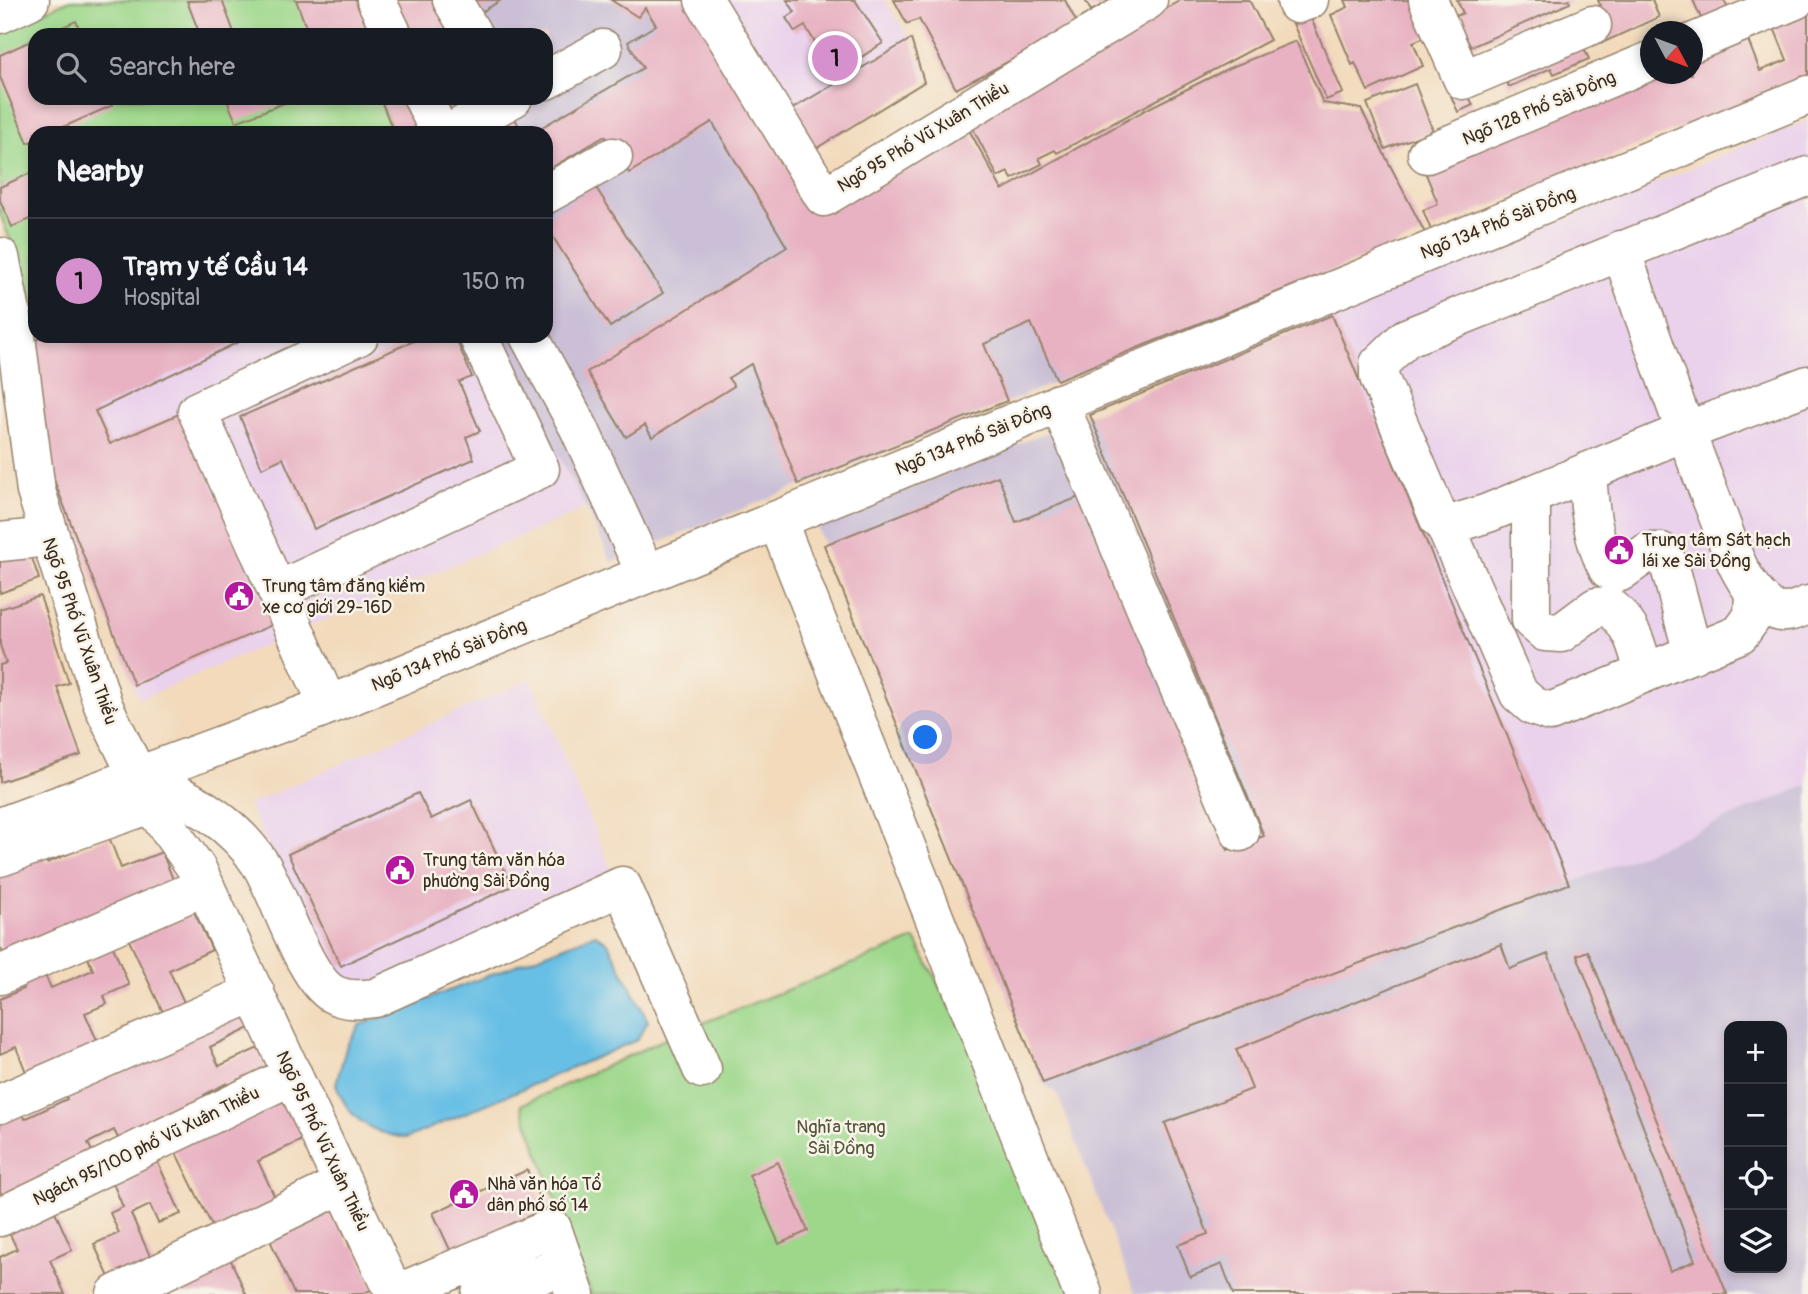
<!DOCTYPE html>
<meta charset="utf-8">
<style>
:root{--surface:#171b24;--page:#20242c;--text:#f1f3f6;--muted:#9ea1a6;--line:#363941;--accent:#d690ce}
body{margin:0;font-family:Pangolin,sans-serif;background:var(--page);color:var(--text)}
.controls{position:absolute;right:21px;bottom:21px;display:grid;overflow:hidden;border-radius:14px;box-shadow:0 4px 10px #0003}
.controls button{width:63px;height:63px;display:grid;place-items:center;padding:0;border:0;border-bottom:2px solid var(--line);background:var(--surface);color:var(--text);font:35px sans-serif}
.compass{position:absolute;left:1640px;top:21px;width:63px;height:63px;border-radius:50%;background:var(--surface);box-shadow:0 4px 10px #0003;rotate:131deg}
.you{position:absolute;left:926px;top:738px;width:24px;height:24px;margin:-18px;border:5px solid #fff;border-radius:50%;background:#1a73e8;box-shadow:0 0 0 10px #1a73e833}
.badge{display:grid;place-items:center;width:46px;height:46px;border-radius:50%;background:var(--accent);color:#111;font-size:23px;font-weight:700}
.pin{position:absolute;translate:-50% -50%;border:4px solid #fff;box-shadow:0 2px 7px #0006}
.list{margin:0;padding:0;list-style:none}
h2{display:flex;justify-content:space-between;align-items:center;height:91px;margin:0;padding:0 28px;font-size:30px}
h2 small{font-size:23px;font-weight:400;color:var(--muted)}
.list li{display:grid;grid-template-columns:46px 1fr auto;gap:21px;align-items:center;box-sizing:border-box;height:126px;padding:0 28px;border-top:2px solid var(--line)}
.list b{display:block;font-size:26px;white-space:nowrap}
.list p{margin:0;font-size:23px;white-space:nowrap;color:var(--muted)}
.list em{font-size:23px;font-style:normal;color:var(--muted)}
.icon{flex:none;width:38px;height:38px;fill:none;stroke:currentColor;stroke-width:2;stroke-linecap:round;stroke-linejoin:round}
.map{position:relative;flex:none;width:1808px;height:1294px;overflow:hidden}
.search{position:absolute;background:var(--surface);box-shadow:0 4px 10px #0003;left:28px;top:28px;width:525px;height:77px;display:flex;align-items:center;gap:18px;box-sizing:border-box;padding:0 24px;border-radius:21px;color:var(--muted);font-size:26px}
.panel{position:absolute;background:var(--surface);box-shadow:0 4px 10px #0003;left:28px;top:126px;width:525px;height:217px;border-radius:21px}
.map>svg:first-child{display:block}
</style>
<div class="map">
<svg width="1808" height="1294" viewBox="0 0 1808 1294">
<rect width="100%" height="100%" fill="#f7f3e8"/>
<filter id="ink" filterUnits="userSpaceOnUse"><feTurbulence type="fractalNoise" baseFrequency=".0143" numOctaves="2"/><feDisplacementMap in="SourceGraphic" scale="14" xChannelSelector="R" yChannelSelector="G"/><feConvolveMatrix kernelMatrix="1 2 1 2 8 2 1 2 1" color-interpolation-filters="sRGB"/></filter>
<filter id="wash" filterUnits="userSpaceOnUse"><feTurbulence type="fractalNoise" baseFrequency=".00686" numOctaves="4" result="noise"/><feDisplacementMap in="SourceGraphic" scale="28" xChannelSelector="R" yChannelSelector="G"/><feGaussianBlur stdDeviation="1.57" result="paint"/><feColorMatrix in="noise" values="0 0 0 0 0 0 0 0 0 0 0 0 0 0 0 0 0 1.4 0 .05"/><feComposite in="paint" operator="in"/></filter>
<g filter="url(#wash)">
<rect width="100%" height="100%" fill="#f2dabb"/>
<!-- built -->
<g fill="#ead1ec">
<path d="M713,0H884L911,39L926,77L804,151Z"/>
<path d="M1808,120V785L1569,884L1332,315Z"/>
<path d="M44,336H496L586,508L139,699L54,480L25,345Z"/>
<path d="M531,679L618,886L373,993L332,980L248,805Z"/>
</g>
<!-- industrial -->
<g fill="#cabfd6" fill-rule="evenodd">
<path d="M342,0H686L819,215L968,128L1002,190L1149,108L1227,69L1296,41L1323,103L1361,109L1425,233L611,562L591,517L496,336H546V133H394L380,98H546V35H356Z"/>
<path d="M1332,315L1569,884L1808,785V1294H1135L1058,1095L1043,1083L817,527ZM1729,1026H1782V1268H1729Z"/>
</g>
<!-- green -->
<g fill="#9cd78a" stroke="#6c8054" stroke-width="2">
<path d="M70,0H342L356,35H35V98H380L394,133H35V307L0,213V31Z"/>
<path d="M915,939L1006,1114L1073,1294H591L521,1105L685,1030Z"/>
</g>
<!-- water -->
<path fill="#67bfe5" stroke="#517482" stroke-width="2" d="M596,934L608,943L648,1021L637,1040L407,1138C371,1134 347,1118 336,1084L347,1045L360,1025Z"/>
<g id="blocks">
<!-- building -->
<g fill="#e8b2c2">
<path d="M222,0L235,35H200L187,1Z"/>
<path d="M296,0H365L378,35H309Z"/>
<path d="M387,0H437L457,35H408Z"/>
<path d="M464,0H501L474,17Z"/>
<path d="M611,0H686L819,215L968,128L1002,190L1149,108L1227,69L1296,41L1323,103L1361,109L1425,233L1057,380L1031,323L984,344L1007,401L798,484L751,364L728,378L734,386L652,437L645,425L626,437L587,372L787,247L712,122L629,173L605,136L546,171V133H532L643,68L628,42L656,25L645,8L638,17Z"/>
<path d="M787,0H855L883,43L835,74L805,26L795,32L786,18L795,12Z"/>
<path d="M894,0H1065L1078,25L956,89L919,19L907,24Z"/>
<path d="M1085,0H1112L1091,11Z"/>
<path d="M1181,0H1249L1270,40L1057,153L1055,150L1039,158L1042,164L1012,179L1008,172L998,177L968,119Z"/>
<path d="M1345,0H1425L1427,36L1413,42L1423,66L1368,91L1355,63L1352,65L1331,15L1348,7Z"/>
<path d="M1457,0H1569L1570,3L1471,47L1454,17L1463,13Z"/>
<path d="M1598,0H1652L1659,17L1602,43L1587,10L1600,5Z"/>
<path d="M1693,0H1724L1734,22L1708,34Z"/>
<path d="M1808,0V75L1431,230L1423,210L1438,204L1420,159L1650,74H1692V52L1744,30L1760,71L1787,60L1773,25Z"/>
<path d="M1305,4L1343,93L1326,100L1288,12Z"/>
<path d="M76,21L82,35H45Z"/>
<path d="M1577,33L1589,59L1554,74L1551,68L1509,87L1504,75Z"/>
<path d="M35,39V98H110L113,105L50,133H35V140L28,143L0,77V55Z"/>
<path d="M911,39L924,82L802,157L787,112Z"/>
<path d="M1440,71L1460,78L1473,105L1458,112Z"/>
<path d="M1415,84L1433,131L1385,149L1367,103Z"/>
<path d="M226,98H297L236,122Z"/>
<path d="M380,98H410L425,133H394Z"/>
<path d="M444,98H489L456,118Z"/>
<path d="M510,110L523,133H485Z"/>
<path d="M35,171V217L12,227L0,201V187Z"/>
<path d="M595,186L663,293L610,327L546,226V217Z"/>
<path d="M1332,315L1569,884L1043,1083L824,545L998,476L1016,522L1079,497L1228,850L1264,836L1090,415Z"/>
<path d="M44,336H251L95,411L110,444L181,413L272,625L134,685L54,480L25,345Z"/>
<path d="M425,336H455L472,377L459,382L480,431L466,437L474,459L314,529L283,458L262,468L240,417Z"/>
<path d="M28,546L39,579L0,593V555Z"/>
<path d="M40,596L69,683L57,687L81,755L0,782V665L6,663L0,645V609Z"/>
<path d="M418,793L431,819L471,800L512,886L341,966L288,854Z"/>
<path d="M109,837L121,868L162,852L177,889L11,968L0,947V866L45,857L47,863Z"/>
<path d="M190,903L212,950L169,970L190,1015L169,1025L126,934Z"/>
<path d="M111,942L129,985L104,996L107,1004L85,1013L104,1057L28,1077L16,1047L0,1054V999L23,989L20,983L44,973L51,988L93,970L86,953Z"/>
<path d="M1501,944L1510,969L1548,954L1670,1271L1695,1261L1577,955L1588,951L1727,1294H1233L1222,1264L1190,1277L1178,1245L1208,1234L1165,1123L1252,1089L1236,1049Z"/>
<path d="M238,1004L250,1028L210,1047L219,1066L265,1045L277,1071L232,1093L227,1083L204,1095L211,1109L120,1142L114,1130L88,1143L96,1160L6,1203L0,1191V1114L19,1105L25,1119L67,1099L65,1094Z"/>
<path d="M281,1092L304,1139L258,1161L279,1206L217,1236L174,1149Z"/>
<path d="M155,1156L181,1214L158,1223L150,1205L131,1214L155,1267L113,1286L94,1244L119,1233L110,1213L123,1207L110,1176Z"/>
<path d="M778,1162L808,1231L779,1244L749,1175Z"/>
<path d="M527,1170L544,1209L451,1252L433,1213Z"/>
<path d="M331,1202L350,1247L355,1245L374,1289L361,1294H294L266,1231Z"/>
<path d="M53,1207L72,1250L50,1260L65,1294H0V1257L17,1249L7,1228Z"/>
<path d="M225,1247L246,1294H170L166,1284Z"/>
</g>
</g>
</g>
<g filter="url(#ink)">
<use href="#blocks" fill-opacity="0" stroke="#96826c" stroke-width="2"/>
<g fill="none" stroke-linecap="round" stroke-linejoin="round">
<!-- minor casing -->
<g stroke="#96826c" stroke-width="41">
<g id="minor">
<path d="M376,0L393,35"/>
<path d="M452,0L473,35"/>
<path d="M704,0L824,197L1148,0"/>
<path d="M1296,0L1297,4L1309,0"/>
<path d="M1428,0L1463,80L1592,25"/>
<path d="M0,14L30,0"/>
<path d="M1692,43L1795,0"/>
<path d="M546,80L603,49"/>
<path d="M423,98L440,133"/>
<path d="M449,133L513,98"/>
<path d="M1427,154L1650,61"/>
<path d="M1808,176L1406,338L1379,364V377L1439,519L1450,525L1488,513L1684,432L1808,385"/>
<path d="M546,194L613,157"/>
<path d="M1621,250C1651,337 1681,423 1715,508C1728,541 1739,583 1768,606C1781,617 1794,611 1808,605"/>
<path d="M0,257L16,337L36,491L103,705L151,804L197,869L387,1279"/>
<path d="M529,336L579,428L646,574"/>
<path d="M1059,403L1240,832"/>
<path d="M1587,472C1589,505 1592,540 1608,569L1620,572L1648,552H1661L1670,567L1693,654"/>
<path d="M1531,496V620L1545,632L1561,633L1596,607L1609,606C1632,625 1637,645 1644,673"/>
<path d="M777,520L1083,1294"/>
<path d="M1444,523L1519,694L1533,706L1550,712L1740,634L1753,616L1754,592"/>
<path d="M0,542L49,537"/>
<path d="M277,591L540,469L478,336"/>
<path d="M328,705L197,411L359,336"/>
<path d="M137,777C184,794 233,821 261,865C280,896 304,978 333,994C346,1001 361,1000 375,998L622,886L702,1069"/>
<path d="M0,827L319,709L1808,95"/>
<path d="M0,857L151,804"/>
<path d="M0,975L205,886"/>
<path d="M0,1104L255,992"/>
<path d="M0,1217L293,1075"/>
<path d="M116,1294L343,1184"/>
<path d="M396,1294L552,1228L575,1294"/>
<path d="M481,1294L565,1266"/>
</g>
</g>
<!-- minor -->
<use href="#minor" stroke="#fff" stroke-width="38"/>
</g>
</g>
<!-- icons -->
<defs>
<g id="civic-disc" transform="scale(1.575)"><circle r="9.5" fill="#b5179e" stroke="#f7f3e8"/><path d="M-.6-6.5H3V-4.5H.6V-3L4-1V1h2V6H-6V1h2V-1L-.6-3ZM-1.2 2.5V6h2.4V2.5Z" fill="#fff"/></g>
</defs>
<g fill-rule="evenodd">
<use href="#civic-disc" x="1619" y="550"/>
<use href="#civic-disc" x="239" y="596"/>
<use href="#civic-disc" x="400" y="870"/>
<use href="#civic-disc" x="464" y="1194"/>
</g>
<g text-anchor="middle" stroke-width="5" stroke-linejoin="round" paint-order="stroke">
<!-- street labels -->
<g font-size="18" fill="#3b2a1e" stroke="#f7f3e8">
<text transform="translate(1539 108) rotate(-23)" y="6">Ngõ 128 Phố Sài Đồng</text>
<text transform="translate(923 137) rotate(-31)" y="6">Ngõ 95 Phố Vũ Xuân Thiều</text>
<text transform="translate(1498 223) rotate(-22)" y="6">Ngõ 134 Phố Sài Đồng</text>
<text transform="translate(973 439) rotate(-22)" y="6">Ngõ 134 Phố Sài Đồng</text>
<text transform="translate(80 631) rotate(71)" y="6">Ngõ 95 Phố Vũ Xuân Thiều</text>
<text transform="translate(449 655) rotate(-22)" y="6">Ngõ 134 Phố Sài Đồng</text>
<text transform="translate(323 1141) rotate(65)" y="6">Ngõ 95 Phố Vũ Xuân Thiều</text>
<text transform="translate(146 1146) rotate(-26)" y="6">Ngách 95/100 phố Vũ Xuân Thiều</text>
</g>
<!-- poi labels -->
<g font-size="18" fill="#3b2a1e" stroke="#f7f3e8" text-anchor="start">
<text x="1642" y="546">Trung tâm Sát hạch<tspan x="1642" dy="21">lái xe Sài Đồng</tspan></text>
<text x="262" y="592">Trung tâm đăng kiểm<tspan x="262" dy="21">xe cơ giới 29-16D</tspan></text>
<text x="423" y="866">Trung tâm văn hóa<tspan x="423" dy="21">phường Sài Đồng</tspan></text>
<text x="487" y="1190">Nhà văn hóa Tổ<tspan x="487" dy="21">dân phố số 14</tspan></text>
</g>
<!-- park labels -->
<g font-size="18" fill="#535539" stroke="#f7f3e8">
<text x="841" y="1133">Nghĩa trang<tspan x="841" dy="21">Sài Đồng</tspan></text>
</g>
</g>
</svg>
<div class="controls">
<button>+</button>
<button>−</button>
<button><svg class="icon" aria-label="locate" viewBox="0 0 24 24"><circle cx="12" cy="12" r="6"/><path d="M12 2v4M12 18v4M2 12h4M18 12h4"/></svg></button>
<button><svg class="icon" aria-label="layers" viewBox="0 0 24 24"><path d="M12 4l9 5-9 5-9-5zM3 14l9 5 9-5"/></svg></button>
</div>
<svg class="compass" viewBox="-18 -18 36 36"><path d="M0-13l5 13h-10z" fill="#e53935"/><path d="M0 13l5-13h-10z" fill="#9ea1a6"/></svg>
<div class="you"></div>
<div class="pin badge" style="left:835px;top:58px">1</div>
<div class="search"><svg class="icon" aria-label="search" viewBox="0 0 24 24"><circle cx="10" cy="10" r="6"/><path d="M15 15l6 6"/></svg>Search here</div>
<section class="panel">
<h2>Nearby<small></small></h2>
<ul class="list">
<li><span class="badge">1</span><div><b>Trạm y tế Cầu 14</b><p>Hospital</p></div><em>150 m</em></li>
</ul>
</section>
</div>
